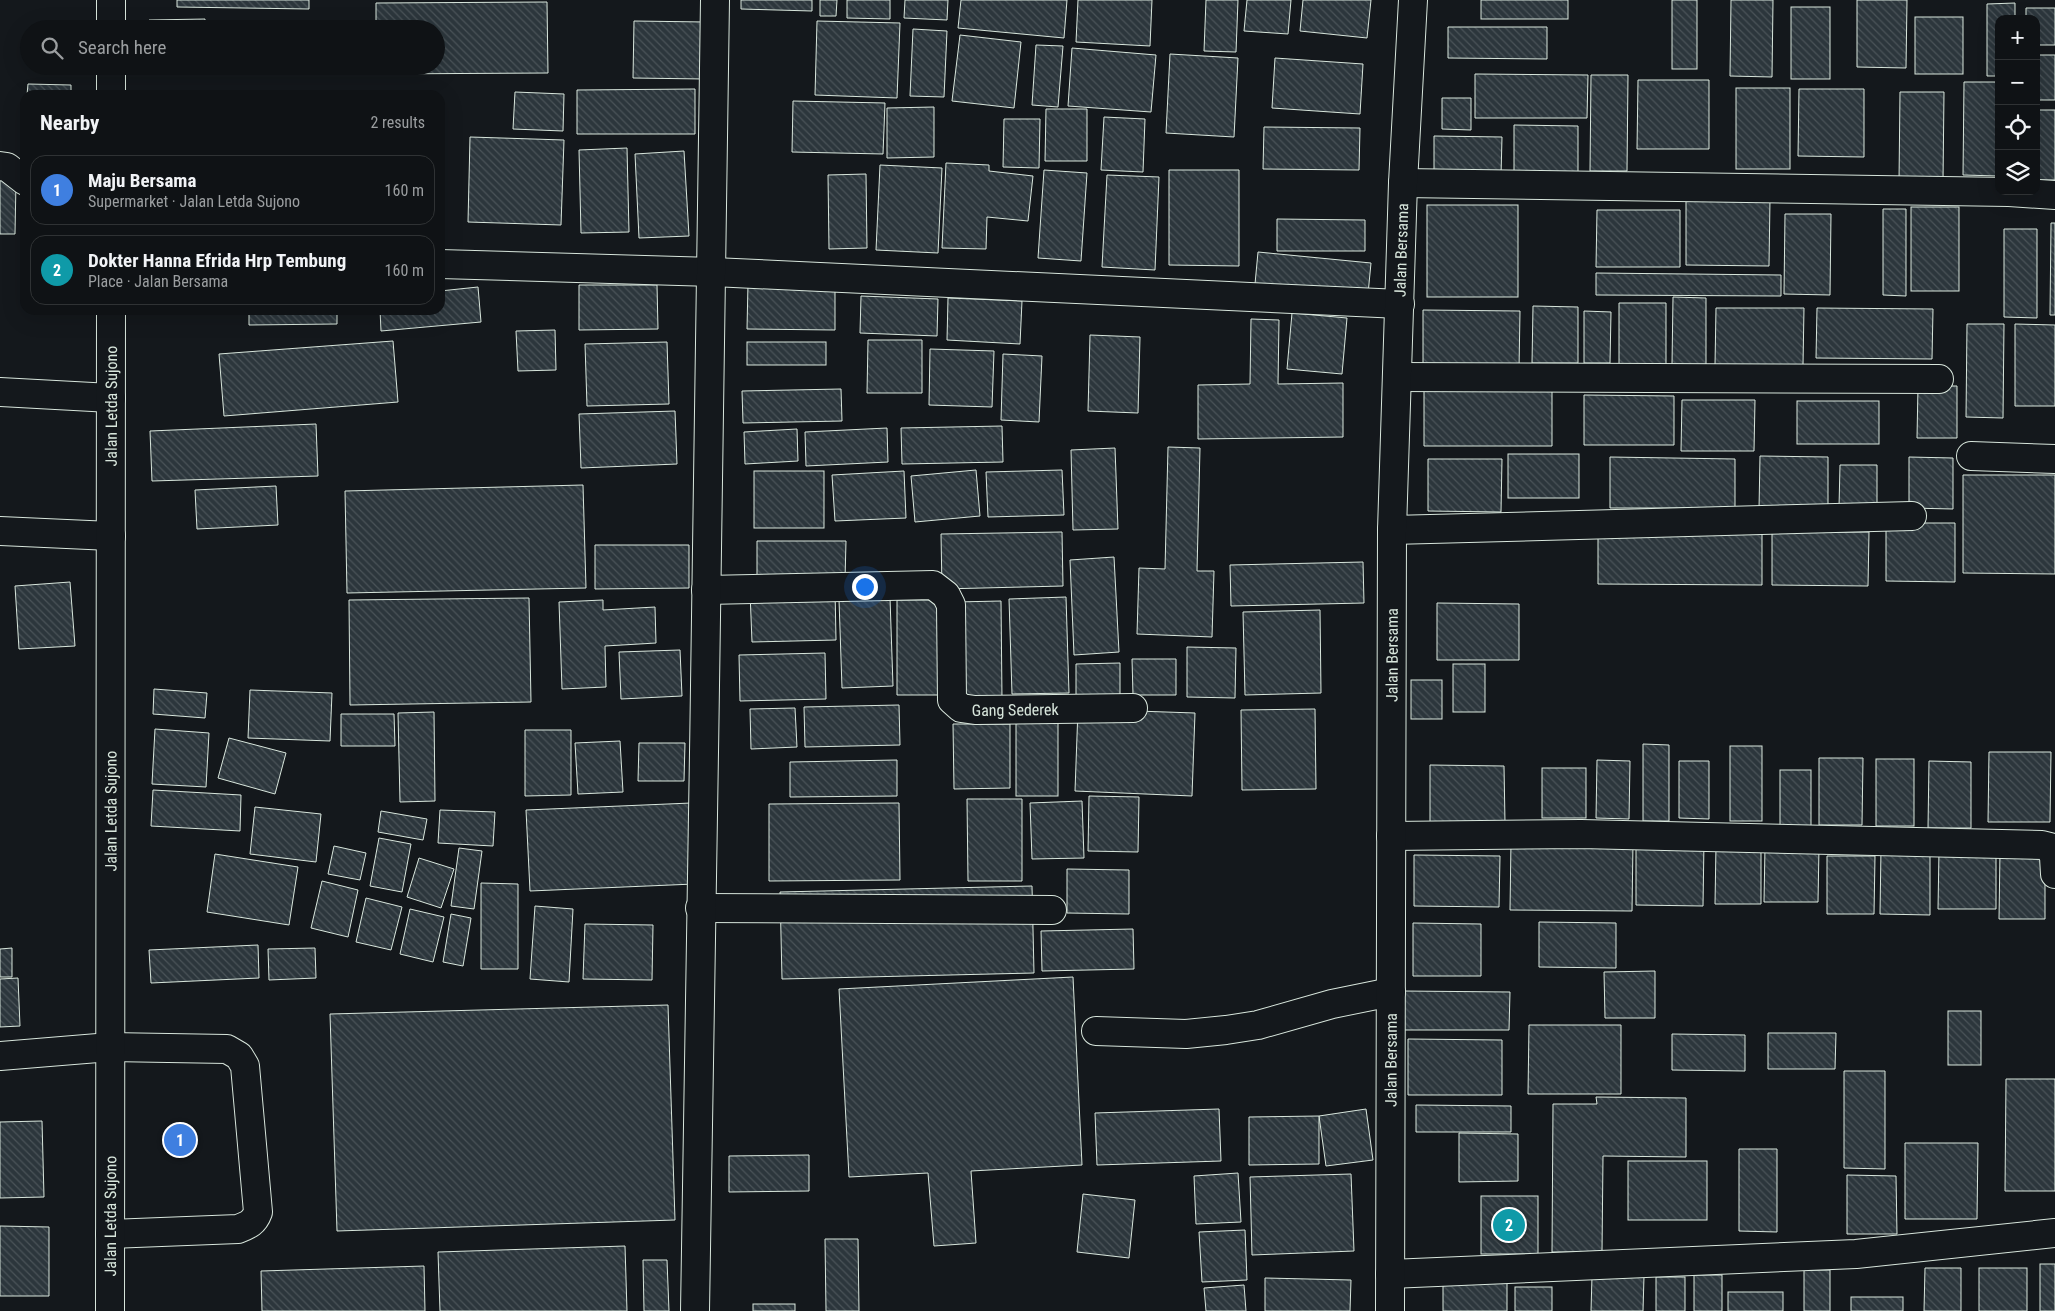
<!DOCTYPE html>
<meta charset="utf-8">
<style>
:root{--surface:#0f1215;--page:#1d2022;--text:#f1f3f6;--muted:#9b9ea0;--line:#2f3234;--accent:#ffb74d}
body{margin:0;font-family:"Roboto Condensed",sans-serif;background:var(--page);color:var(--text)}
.controls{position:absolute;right:15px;top:15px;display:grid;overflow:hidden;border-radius:10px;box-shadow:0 5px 20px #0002}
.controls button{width:45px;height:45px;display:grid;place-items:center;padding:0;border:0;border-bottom:1px solid var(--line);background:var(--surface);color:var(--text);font:25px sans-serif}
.you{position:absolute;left:864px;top:586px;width:18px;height:18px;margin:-12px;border:4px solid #fff;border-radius:50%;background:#1a73e8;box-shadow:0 0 0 8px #1a73e833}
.badge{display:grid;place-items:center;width:32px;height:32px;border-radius:50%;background:var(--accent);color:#fff;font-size:16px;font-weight:700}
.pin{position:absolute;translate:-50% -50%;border:2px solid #fff;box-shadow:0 1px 5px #0006}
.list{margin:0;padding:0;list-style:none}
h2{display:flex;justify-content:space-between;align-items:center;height:65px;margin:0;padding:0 20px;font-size:21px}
h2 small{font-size:16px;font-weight:400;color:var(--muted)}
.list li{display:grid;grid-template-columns:32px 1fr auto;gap:15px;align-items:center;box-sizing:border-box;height:70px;margin:0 10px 10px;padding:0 10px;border:1px solid var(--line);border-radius:15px}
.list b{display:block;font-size:19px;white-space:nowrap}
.list p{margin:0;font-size:16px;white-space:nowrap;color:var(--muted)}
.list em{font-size:16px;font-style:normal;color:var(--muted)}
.icon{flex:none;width:28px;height:28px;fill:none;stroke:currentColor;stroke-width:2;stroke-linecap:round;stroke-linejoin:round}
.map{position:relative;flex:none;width:2055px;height:1311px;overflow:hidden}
.search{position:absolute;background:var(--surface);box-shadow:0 5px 20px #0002;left:20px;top:20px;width:425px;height:55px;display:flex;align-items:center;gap:12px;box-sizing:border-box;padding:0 18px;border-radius:28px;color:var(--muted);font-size:19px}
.panel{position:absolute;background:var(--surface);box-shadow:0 5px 20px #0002;left:20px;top:90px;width:425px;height:225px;border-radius:15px}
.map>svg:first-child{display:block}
</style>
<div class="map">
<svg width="2055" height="1311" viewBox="0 0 2055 1311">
<defs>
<pattern id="building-back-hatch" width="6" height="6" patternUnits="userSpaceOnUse" patternTransform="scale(1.25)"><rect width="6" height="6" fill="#2c363c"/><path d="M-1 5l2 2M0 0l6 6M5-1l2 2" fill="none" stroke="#4a5358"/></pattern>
</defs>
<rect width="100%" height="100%" fill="#14181c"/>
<!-- building -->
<g fill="url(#building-back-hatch)" stroke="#d8e6dc">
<path d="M177,0H309V9L177,7Z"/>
<path d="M741,0H812V11L741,9Z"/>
<path d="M820,0H837L836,16H820Z"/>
<path d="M847,0H890V19L847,18Z"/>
<path d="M905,0H948L947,20L904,18Z"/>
<path d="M961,0H1067L1064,38L958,28Z"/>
<path d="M1078,0H1152L1150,46L1076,42Z"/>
<path d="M1206,0H1238L1236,52L1204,51Z"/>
<path d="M1247,0H1291L1288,34L1244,31Z"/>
<path d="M1303,0H1371L1367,38L1300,31Z"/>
<rect x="1481" y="0" width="87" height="19"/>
<rect x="1672" y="0" width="25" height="69"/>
<path d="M1731,0H1773L1772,77L1730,76Z"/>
<path d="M1857,0H1907L1906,68L1857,67Z"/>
<path d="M547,2L548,73L376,74V66H436V29H376V3Z"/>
<path d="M2015,3V19H1999V76H1987V4Z"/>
<rect x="1791" y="7" width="39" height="72"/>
<path d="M2026,8H2055V45H2036V19H2026Z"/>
<rect x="1915" y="17" width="48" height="57"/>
<path d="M205,19V29H149V20Z"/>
<path d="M634,21L705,22L704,79L633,78Z"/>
<path d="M817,21L900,23L897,98L815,95Z"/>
<path d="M328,25V29H217V27Z"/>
<path d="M1448,27H1547V59L1448,58Z"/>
<path d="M913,29L947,31L944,97L910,96Z"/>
<path d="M960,35L1021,42L1014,108L952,101Z"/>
<path d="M1036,45L1063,46L1058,107L1032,105Z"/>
<path d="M1072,48L1156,55L1151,112L1068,106Z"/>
<path d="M1170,54L1238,58L1234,137L1166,133Z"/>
<rect x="2036" y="55" width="19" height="45"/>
<path d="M1275,58L1363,64L1360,114L1272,108Z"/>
<path d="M151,66H206V71L151,73Z"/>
<path d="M217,66H328V70L217,71Z"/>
<path d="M1475,74L1588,75L1587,118H1475Z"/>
<path d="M1591,75H1628L1627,171H1590Z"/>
<path d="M1638,80H1709V149H1637Z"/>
<path d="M1964,82H1999V176L1963,175Z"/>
<path d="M28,84L71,85V95H27Z"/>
<rect x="1736" y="88" width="54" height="81"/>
<path d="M695,89V134H577V90Z"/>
<path d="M1799,89H1864V157L1798,156Z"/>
<path d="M515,92L564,94L563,131L513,129Z"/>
<path d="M1900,92H1944L1943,181H1899Z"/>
<path d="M1442,98H1471V130L1442,129Z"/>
<path d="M793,101L885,103L883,154L792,152Z"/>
<path d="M934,107V157L887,158V108Z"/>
<path d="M1046,109H1087V161H1045Z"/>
<rect x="2036" y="110" width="19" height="70"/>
<path d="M1104,117L1145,119L1143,172L1101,170Z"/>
<path d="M1004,119H1040L1039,168L1003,167Z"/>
<path d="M1514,125L1578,126V175H1514Z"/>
<path d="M1264,127L1360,128L1359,170L1263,169Z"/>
<path d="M1434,136L1502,137L1501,176L1434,175Z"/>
<path d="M470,137L564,140L561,225L468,222Z"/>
<path d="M627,148L629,232L581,233L579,150Z"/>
<path d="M684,151L689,236L639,238L635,154Z"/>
<path d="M946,163L989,165V171L1033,176L1028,221L987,217L986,249L942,248Z"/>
<path d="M880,165L942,168L938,253L876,250Z"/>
<path d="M1044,170L1087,173L1081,261L1038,258Z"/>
<path d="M1169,170H1239V266L1169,265Z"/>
<path d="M866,174L867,248L829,249L828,175Z"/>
<path d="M1107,175L1159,177L1155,270L1102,267Z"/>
<path d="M0,180L16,181L15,234H0Z"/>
<path d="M1686,199H1770L1769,266L1686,265Z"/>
<rect x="1427" y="205" width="91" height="92"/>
<rect x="1911" y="207" width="48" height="84"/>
<path d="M1883,209H1906V296L1883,295Z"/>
<path d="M1597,210H1680V267H1596Z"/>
<path d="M1785,214H1831L1830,295L1784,294Z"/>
<path d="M1277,219L1365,220V251H1277Z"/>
<path d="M2051,223H2055V315H2050Z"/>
<path d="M2004,229H2037V318L2004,317Z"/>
<path d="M1258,252L1371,263L1368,294L1255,284Z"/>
<path d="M1596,273L1781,275V296L1596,295Z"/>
<path d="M748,283H835V330L747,329Z"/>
<path d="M579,285H657L658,329L579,330Z"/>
<path d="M478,287L481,322L381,331L380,310H440V291Z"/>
<path d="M861,296L938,299L937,336L860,333Z"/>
<path d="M1673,297L1706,298V365L1672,364Z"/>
<path d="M948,298L1022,301L1020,344L947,340Z"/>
<path d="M1619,303H1666V367L1619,366Z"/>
<path d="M1533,306L1578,307V363H1532Z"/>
<path d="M1716,308H1804L1803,365H1715Z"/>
<path d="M1817,308L1933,309L1932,359L1816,358Z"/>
<path d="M249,310H337V324L249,325Z"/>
<path d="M1423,310L1520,311L1519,369L1423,368Z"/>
<path d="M1584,311L1611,312L1610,363H1584Z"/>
<path d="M1292,313L1347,318L1342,374L1287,369Z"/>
<path d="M1251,319L1279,320L1278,384L1343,383V437L1198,439V385L1250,384Z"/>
<path d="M1967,324H2004L2003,418L1966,417Z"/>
<path d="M2015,324L2055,325V406H2015Z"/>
<path d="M555,330L556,370L518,371L516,331Z"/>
<path d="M1090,335L1140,337L1138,413L1088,411Z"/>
<path d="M868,340H922V393H867Z"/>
<path d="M393,341L398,402L224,416L219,354Z"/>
<path d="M667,342L669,404L587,406L585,344Z"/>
<rect x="747" y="342" width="79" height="23"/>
<path d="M930,349L994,351L992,407L929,405Z"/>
<path d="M1003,354L1042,356L1039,422L1001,420Z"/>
<path d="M1918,386H1957V438H1917Z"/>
<path d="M841,389L842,421L743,423L742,391Z"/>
<path d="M1424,389L1552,390V446H1424Z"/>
<path d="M1584,395L1674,396V445H1584Z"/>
<path d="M1682,400H1755L1754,451H1681Z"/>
<rect x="1797" y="401" width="82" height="43"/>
<path d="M675,411L677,464L581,468L579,414Z"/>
<path d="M316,424L318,476L152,481L150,431Z"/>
<path d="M1002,426L1003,462L902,464L901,428Z"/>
<path d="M887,428L888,462L806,466L805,432Z"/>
<path d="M797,429L798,461L745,464L744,432Z"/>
<path d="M1168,447L1200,448L1197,571H1214L1212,637L1137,634L1139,568L1165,569Z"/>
<path d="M1115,448L1118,529L1073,530L1071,450Z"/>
<rect x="1508" y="454" width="71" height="44"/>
<path d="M1760,456L1828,457V509H1759Z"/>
<path d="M1610,457L1735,459V508H1610Z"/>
<path d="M1909,457L1953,458V509L1909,508Z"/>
<path d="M1428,459H1502L1501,512L1428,511Z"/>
<path d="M1840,465H1877V507H1839Z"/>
<path d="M976,470L980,516L915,522L911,476Z"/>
<path d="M1062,470L1064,515L988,517L986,472Z"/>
<rect x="754" y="471" width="70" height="57"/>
<path d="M904,471L906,518L835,521L832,475Z"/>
<path d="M1963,475H2055V574L1963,573Z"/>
<path d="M583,485L586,588L347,593L345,491Z"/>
<path d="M276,486L278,525L197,529L195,490Z"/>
<path d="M1886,523H1955V582L1886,581Z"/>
<path d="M1062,532L1063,586L942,589L941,534Z"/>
<path d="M1772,532H1869L1868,586L1772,585Z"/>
<path d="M1598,533L1762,534V585L1598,584Z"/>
<path d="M757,541H846L845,580H757Z"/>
<path d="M595,545H689V588L595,589Z"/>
<path d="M1114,557L1119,652L1074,655L1070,560Z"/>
<path d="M1363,562L1364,603L1231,606L1230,565Z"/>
<path d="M70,582L75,646L19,649L15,586Z"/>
<path d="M835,589L836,640L752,642L750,592Z"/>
<path d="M1066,597L1069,693L1012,694L1009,599Z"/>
<path d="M529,598L531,702L350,705L349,600Z"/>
<path d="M890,598L893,686L842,688L839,600Z"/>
<path d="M603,600V610L655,607L656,643L605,646L606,687L562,689L559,602Z"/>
<path d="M897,600H945L946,695H897Z"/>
<path d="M1001,601L1002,699H956L955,602Z"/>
<path d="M1437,603L1519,604V660H1437Z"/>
<path d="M1320,610L1321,693L1245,695L1243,612Z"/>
<path d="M1187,647L1236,648L1235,698L1187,697Z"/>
<path d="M680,650L682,696L621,699L619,652Z"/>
<path d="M825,653L826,699L740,701L739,655Z"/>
<path d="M1132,659H1176V695H1133Z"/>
<path d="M1120,663V698L1076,699V664Z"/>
<rect x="1453" y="664" width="32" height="48"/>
<rect x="1411" y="680" width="31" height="39"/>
<path d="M154,689L207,693L205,718L153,714Z"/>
<path d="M250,690L332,693L330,741L248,738Z"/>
<path d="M899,705L900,745L805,747L804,707Z"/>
<path d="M795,708L797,747L751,749L750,709Z"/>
<path d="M1078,709L1195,713L1192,796L1075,791Z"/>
<path d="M1315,709L1316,789L1242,790L1241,710Z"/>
<path d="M434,712L435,801L400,802L398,713Z"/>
<rect x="1016" y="712" width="42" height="84"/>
<path d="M341,714H394L395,746H341Z"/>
<path d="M953,724H1010V788L954,789Z"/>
<path d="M155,729L209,733L206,787L152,784Z"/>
<path d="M525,730H571V795L525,796Z"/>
<path d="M229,738L286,753L275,794L218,778Z"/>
<path d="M620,741L623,792L578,794L575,743Z"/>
<path d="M639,743H685L684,781H638Z"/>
<path d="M1643,744L1669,745V821H1643Z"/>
<rect x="1730" y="746" width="32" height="75"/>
<path d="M1989,752H2051L2050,822H1988Z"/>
<path d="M1819,758H1863L1862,825H1819Z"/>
<rect x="1876" y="759" width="38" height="67"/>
<path d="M897,760V796L790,797V762Z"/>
<path d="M1597,760L1630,761L1629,819L1596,818Z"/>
<path d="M1679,761H1709V819L1679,818Z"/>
<path d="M1929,761L1971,762V828H1928Z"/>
<path d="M1430,765L1504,766L1505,823H1430Z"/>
<rect x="1542" y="768" width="44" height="50"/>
<rect x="1780" y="770" width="31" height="61"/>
<path d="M153,790L241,795L240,831L151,826Z"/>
<path d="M1089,796L1139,797L1138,852L1088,851Z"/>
<path d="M967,799H1022V881H968Z"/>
<path d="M1082,801L1084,858L1032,859L1030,803Z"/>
<path d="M691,803L694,884L530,891L526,810Z"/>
<path d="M899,803L900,880L769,881V804Z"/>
<path d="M255,807L321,814L316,862L250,854Z"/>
<path d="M440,810L495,812L493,846L438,843Z"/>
<path d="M381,811L427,819L423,840L378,832Z"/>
<path d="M379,838L411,844L402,892L370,886Z"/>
<path d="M1511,841L1633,842L1632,911L1510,910Z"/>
<path d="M1636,841H1704L1703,906L1636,905Z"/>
<path d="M1716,845L1761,846V904H1715Z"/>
<path d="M334,846L366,853L360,880L328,874Z"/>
<path d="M1765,847H1819L1818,902H1764Z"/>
<path d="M459,848L482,851L474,909L451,906Z"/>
<path d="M1881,849L1930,850V915L1880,914Z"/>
<path d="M1939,850H1996V909H1938Z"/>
<path d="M2000,851H2045V919H1999Z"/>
<path d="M215,854L298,867L289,925L207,912Z"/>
<path d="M1414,855L1500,856L1499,907L1414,906Z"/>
<path d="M1827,856H1875L1874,914H1827Z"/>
<path d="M419,858L454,869L441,908L407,897Z"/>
<path d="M1067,869L1129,870V914L1067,913Z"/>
<path d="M322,881L358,890L348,937L311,928Z"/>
<path d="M481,883L518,884V969H481Z"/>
<path d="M1032,886L1034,973L782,979L780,892Z"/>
<path d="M366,898L402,907L391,950L356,942Z"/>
<path d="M535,906L573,909L569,982L530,979Z"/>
<path d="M410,909L444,917L433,962L400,954Z"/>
<path d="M451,914L471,918L463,966L443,962Z"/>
<path d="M1539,922L1616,923V968L1539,967Z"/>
<path d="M1413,923L1481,924V976H1413Z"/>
<path d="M585,924L653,925L652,980L583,979Z"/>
<path d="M1133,929L1134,969L1042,971L1041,931Z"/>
<path d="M258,945L259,978L151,983L149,950Z"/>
<path d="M12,948V977H0V949Z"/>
<path d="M315,948L316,978L269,980L268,949Z"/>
<path d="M1655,971V1018H1605L1604,972Z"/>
<path d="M1073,977L1082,1165L971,1171L976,1243L934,1246L928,1173L849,1177L839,989Z"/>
<path d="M18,978L20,1026L0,1027V979Z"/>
<path d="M1403,991L1510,992L1509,1030H1403Z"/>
<path d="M668,1005L675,1220L337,1231L330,1014Z"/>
<rect x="1948" y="1011" width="33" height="54"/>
<path d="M1529,1025H1621V1094H1528Z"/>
<path d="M1768,1033H1836L1835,1069H1768Z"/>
<path d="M1672,1034L1745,1035V1071L1672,1070Z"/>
<path d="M1408,1039L1502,1040V1095H1408Z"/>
<path d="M1844,1071H1885V1169L1844,1168Z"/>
<path d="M2006,1079H2055V1191H2005Z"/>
<path d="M1596,1097L1686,1098V1157L1603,1156L1602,1252H1552L1553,1104H1597Z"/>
<path d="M1416,1105L1511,1106V1132H1416Z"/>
<path d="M1219,1109L1221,1161L1097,1165L1095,1113Z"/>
<path d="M1366,1109L1373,1160L1326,1166L1319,1116Z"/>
<path d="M1319,1116V1164L1249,1165V1117Z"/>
<path d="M42,1121L44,1197L0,1198V1122Z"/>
<path d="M1459,1133L1518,1134V1181L1459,1182Z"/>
<path d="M1905,1143H1978L1977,1219H1905Z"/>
<path d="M1739,1149H1777V1232L1739,1231Z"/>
<path d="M809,1155V1191L729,1192V1156Z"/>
<rect x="1628" y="1161" width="79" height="59"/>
<path d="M1238,1173L1241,1222L1196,1224L1194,1176Z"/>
<path d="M1351,1174L1354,1251L1252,1255L1250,1177Z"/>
<path d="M1847,1175L1896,1176L1897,1234H1847Z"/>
<path d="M1083,1194L1135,1200L1129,1258L1077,1252Z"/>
<rect x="1481" y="1196" width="57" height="58"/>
<path d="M0,1226L49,1227V1296H0Z"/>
<path d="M1245,1230L1247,1280L1202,1282L1199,1232Z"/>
<path d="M825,1239H858L859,1311H826Z"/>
<path d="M625,1246L627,1311H440L438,1252Z"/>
<path d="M643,1260H667L669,1311H644Z"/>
<rect x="2040" y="1264" width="15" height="47"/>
<path d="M424,1266L425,1311H262L261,1271Z"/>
<path d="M1925,1268H1961V1311H1924Z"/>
<rect x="1979" y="1268" width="48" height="43"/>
<rect x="1804" y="1270" width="26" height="41"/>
<rect x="1694" y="1275" width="28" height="36"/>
<path d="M1592,1276H1644L1643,1311H1591Z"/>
<rect x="1656" y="1277" width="29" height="34"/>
<path d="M1265,1278L1351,1280L1350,1311H1265Z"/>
<path d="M1443,1281L1507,1282V1311H1443Z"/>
<path d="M1244,1285L1246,1311H1206L1204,1288Z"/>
<rect x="1515" y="1287" width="37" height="24"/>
<rect x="1728" y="1292" width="55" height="19"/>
<rect x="1851" y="1297" width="52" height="14"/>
<rect x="753" y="1304" width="42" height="7"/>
</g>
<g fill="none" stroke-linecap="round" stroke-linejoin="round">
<!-- minor casing -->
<g stroke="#d8e6dc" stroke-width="30">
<g id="minor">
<path d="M0,166L7,167L25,181"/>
<path d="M1403,183L2009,192L2055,195"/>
<path d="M440,264L713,272L1400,304"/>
<path d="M1397,377L1939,379"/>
<path d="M0,392L111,398"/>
<path d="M1971,456L2055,459"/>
<path d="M1392,530L1912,516"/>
<path d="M0,531L111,536"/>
<path id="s1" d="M706,590L933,585L946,595L951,605L952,700L961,708L975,710L1133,708"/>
<path d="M1391,836L1581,834L2042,845L2050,847L2054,857L2055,874"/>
<path d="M700,908L1052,910"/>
<path d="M1096,1031L1186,1034L1226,1030L1258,1025L1332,1004L1391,992"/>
<path d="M0,1056L110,1047L227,1049L239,1056L245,1066L258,1212C254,1223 248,1225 238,1229L110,1234"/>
<path d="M1390,1274L1856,1254L2055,1233"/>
<path d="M695,1311C700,874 712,437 715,0"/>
<path id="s2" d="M1390,1311L1392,530L1403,183L1413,0"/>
</g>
</g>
<!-- highway casing -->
<g stroke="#d8e6dc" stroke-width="30">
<g id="highway">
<path d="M111,0V29"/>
<path d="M111,66V95"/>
<path id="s3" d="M110,1311L111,310"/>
</g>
</g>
<!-- minor -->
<use href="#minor" stroke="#14181c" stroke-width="28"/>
<!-- highway -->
<use href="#highway" stroke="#14181c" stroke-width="28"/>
</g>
<g text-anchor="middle" stroke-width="4" stroke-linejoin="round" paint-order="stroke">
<!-- street labels -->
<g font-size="16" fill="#d8e6dc" stroke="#14181c">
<text dy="6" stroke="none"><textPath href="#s2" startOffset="1061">Jalan Bersama</textPath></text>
<text dy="6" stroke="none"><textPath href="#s3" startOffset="905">Jalan Letda Sujono</textPath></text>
<text dy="6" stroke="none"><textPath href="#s2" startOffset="656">Jalan Bersama</textPath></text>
<text dy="6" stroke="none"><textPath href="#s1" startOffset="416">Gang Sederek</textPath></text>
<text dy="6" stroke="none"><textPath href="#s3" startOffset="500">Jalan Letda Sujono</textPath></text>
<text dy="6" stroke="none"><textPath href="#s2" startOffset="251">Jalan Bersama</textPath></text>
<text dy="6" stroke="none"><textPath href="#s3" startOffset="95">Jalan Letda Sujono</textPath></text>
</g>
</g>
</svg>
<div class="controls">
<button>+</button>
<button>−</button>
<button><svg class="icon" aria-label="locate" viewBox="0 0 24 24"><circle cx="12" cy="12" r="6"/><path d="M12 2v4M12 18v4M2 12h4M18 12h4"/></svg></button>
<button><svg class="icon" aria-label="layers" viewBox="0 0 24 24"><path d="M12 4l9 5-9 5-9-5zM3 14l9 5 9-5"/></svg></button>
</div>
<div class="you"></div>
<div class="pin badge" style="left:180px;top:1140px;background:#3f7fe0">1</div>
<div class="pin badge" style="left:1509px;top:1225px;background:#0f9aa8">2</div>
<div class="search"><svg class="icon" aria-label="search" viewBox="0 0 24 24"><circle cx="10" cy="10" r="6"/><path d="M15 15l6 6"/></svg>Search here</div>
<section class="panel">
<h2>Nearby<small>2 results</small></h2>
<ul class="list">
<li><span class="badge" style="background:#3f7fe0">1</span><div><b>Maju Bersama</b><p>Supermarket · Jalan Letda Sujono</p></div><em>160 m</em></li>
<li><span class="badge" style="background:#0f9aa8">2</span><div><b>Dokter Hanna Efrida Hrp Tembung</b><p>Place · Jalan Bersama</p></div><em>160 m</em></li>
</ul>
</section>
</div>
